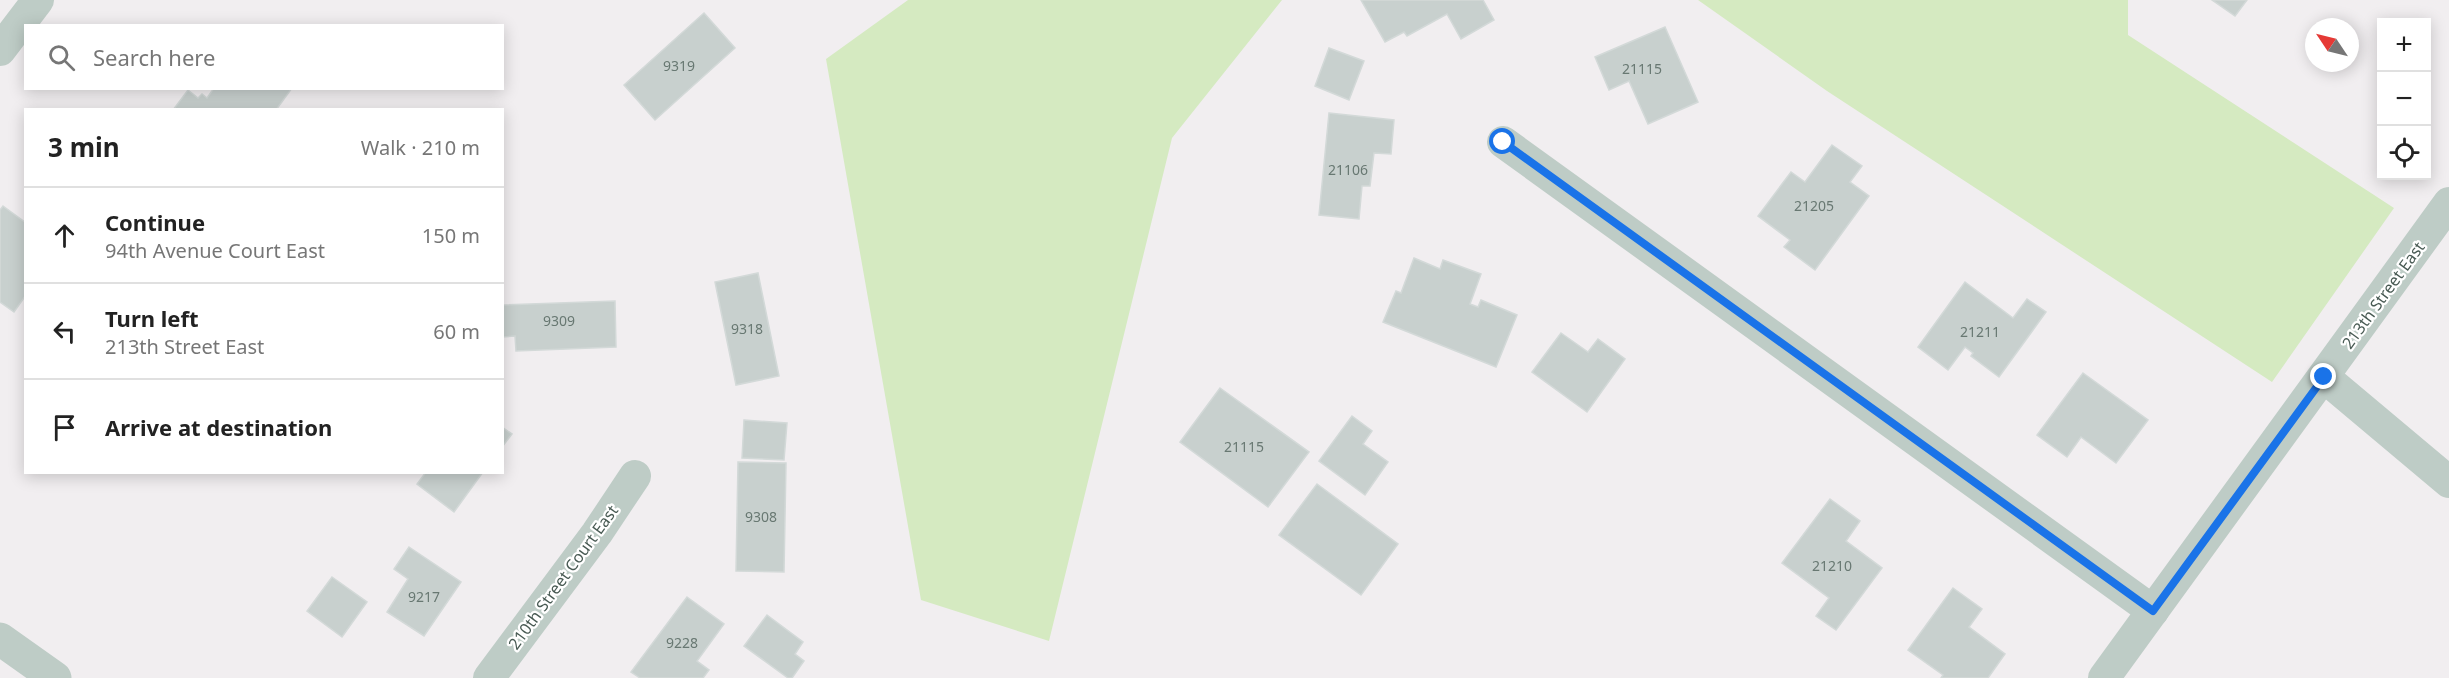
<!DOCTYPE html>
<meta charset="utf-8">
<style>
:root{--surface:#fff;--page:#f2f2f2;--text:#222;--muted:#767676;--line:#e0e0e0}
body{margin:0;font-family:"Noto Sans",sans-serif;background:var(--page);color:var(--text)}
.controls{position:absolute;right:18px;top:18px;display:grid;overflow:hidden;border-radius:0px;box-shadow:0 3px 15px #0003}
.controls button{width:54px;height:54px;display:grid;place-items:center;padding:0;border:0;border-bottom:2px solid var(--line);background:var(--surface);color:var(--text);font:30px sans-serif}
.compass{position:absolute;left:2305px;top:18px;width:54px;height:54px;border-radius:50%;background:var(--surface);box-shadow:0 3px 15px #0003;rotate:305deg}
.stop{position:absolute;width:18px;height:18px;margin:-14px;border:4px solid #1a73e8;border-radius:50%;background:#fff}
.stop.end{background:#1a73e8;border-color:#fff;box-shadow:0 2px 6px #0008}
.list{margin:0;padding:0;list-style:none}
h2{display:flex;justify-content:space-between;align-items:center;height:78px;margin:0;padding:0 24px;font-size:26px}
h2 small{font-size:20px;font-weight:400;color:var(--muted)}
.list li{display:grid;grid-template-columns:39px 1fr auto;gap:18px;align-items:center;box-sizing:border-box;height:96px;padding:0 24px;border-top:2px solid var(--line)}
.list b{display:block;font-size:22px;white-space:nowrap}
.list p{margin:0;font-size:20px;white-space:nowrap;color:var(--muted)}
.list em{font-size:20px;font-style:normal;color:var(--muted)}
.icon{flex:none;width:33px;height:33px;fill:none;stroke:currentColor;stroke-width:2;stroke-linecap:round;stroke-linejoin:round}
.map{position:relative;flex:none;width:2449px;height:678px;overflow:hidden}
.search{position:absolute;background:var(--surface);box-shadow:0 3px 15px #0003;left:24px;top:24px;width:480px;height:66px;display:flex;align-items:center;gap:15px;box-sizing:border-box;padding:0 21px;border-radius:0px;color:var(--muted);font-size:22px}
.panel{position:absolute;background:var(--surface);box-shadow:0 3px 15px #0003;left:24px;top:108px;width:480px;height:366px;border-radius:0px}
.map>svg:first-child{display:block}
</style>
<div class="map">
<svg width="2449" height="678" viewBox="0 0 2449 678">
<rect width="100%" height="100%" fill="#f1eef0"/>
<!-- green -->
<g fill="#d5eac1">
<path d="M908,0H1282L1172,138L1049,641L921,600L826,59Z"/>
<path d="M1698,0H2128V35L2394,208L2272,382L1827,91Z"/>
</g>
<!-- building -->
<g fill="#c8d0ce" stroke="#d3d9d8" stroke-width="1.5">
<path d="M1361,0H1483L1494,20L1461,39L1447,14L1407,36L1404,32L1385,42Z"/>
<path d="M2212,0H2247L2235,16Z"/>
<path d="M704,13L735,48L655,120L624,85Z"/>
<path d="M1665,27L1698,102L1648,124L1629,81L1609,90L1595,57Z"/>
<path d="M1329,48L1364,61L1349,100L1315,86Z"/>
<path d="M214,88H292L276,110H173L188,90L198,98L202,94L207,98Z"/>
<path d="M1329,113L1394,120L1391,154L1374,153L1370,186H1362L1359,219L1319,215Z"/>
<path d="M1832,145L1862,166L1850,182L1869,196L1815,270L1784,247L1790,240L1758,216L1791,172L1805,182Z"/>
<path d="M3,206L26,223V295L14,312L0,302V210Z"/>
<path d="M1414,258L1440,269L1443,260L1481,274L1470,304L1478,307L1481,300L1517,315L1496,367L1383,322L1396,291L1401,293Z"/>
<path d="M758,273L779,376L736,385L715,282Z"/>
<path d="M1965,282L2013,318L2027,299L2046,312L1999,377L1971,356L1973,353L1965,347L1948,370L1918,347Z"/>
<path d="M615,301L616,347L516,351L515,336L502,337V305Z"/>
<path d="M1561,333L1588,352L1598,339L1625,359L1587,412L1532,372Z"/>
<path d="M2083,373L2148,420L2116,463L2081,437L2067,457L2037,435Z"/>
<path d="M1220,388L1309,452L1268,507L1180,442Z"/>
<path d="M1352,416L1372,431L1363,444L1388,462L1365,495L1319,461Z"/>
<path d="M744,420L787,423L784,460L742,458Z"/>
<path d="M502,427L512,434L502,447Z"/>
<path d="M738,462L786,463L784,572L736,571Z"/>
<path d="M426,472H483L454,512L417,484Z"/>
<path d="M1317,484L1398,544L1361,595L1279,535Z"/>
<path d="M1830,499L1860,521L1846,541L1882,568L1836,630L1816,616L1829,598L1782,563Z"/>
<path d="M409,547L461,582L424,636L387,612L408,579L394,569Z"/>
<path d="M332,577L367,602L342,637L307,611Z"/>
<path d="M1953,588L1982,609L1969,627L2005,654L1988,678H1941L1943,675L1908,650Z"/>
<path d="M687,597L724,624L697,661L709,670L703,678H640L631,672Z"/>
<path d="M767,615L803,642L795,654L804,661L792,678H788L744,646Z"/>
</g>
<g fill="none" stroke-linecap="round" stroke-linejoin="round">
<!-- minor -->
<g stroke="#beccc6" stroke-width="32">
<path d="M0,50L38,0"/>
<path d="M1503,142L2153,611"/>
<path d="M2324,377L2449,482"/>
<path d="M489,678L597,533L635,476"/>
<path d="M2104,678L2449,203"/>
</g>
<!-- tertiary -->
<path stroke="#beccc6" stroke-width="33" d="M0,639L55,678"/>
</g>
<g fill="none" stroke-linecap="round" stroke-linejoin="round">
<!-- route -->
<path stroke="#1a73e8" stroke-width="8" d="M1503,142L2153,611L2324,377"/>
</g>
<g text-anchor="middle" stroke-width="4.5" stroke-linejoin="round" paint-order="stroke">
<!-- number labels -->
<g font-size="14" fill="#687872">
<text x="679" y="71">9319</text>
<text x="1642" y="74">21115</text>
<text x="1348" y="175">21106</text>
<text x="1814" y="211">21205</text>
<text x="559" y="326">9309</text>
<text x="747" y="334">9318</text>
<text x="1980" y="337">21211</text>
<text x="1244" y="452">21115</text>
<text x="761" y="522">9308</text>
<text x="1832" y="571">21210</text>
<text x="424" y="602">9217</text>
<text x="682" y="648">9228</text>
</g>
<!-- street labels -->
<g font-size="16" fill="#485a53" stroke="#fff">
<text transform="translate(2383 295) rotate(-54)" y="6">213th Street East</text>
<text transform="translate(563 577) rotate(-54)" y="6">210th Street Court East</text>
</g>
</g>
</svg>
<div class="controls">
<button>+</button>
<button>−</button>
<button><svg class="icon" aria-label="locate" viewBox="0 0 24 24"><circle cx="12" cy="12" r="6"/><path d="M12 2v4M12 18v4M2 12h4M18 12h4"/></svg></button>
</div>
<svg class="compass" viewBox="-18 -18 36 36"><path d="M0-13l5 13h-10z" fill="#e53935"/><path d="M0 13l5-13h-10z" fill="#767676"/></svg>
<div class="stop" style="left:1503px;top:142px"></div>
<div class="stop end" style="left:2324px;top:377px"></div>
<div class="search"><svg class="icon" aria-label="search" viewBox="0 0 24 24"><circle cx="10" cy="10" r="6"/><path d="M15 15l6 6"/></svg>Search here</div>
<section class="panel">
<h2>3 min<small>Walk · 210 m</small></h2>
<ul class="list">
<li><svg class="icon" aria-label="ahead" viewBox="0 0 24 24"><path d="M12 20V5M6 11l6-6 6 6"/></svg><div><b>Continue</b><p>94th Avenue Court East</p></div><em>150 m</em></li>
<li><svg class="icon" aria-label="left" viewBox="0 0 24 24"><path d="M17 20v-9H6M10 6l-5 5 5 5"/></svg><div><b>Turn left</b><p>213th Street East</p></div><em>60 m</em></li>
<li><svg class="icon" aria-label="arrive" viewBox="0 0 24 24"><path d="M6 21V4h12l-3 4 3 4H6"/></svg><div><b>Arrive at destination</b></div></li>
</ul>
</section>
</div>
